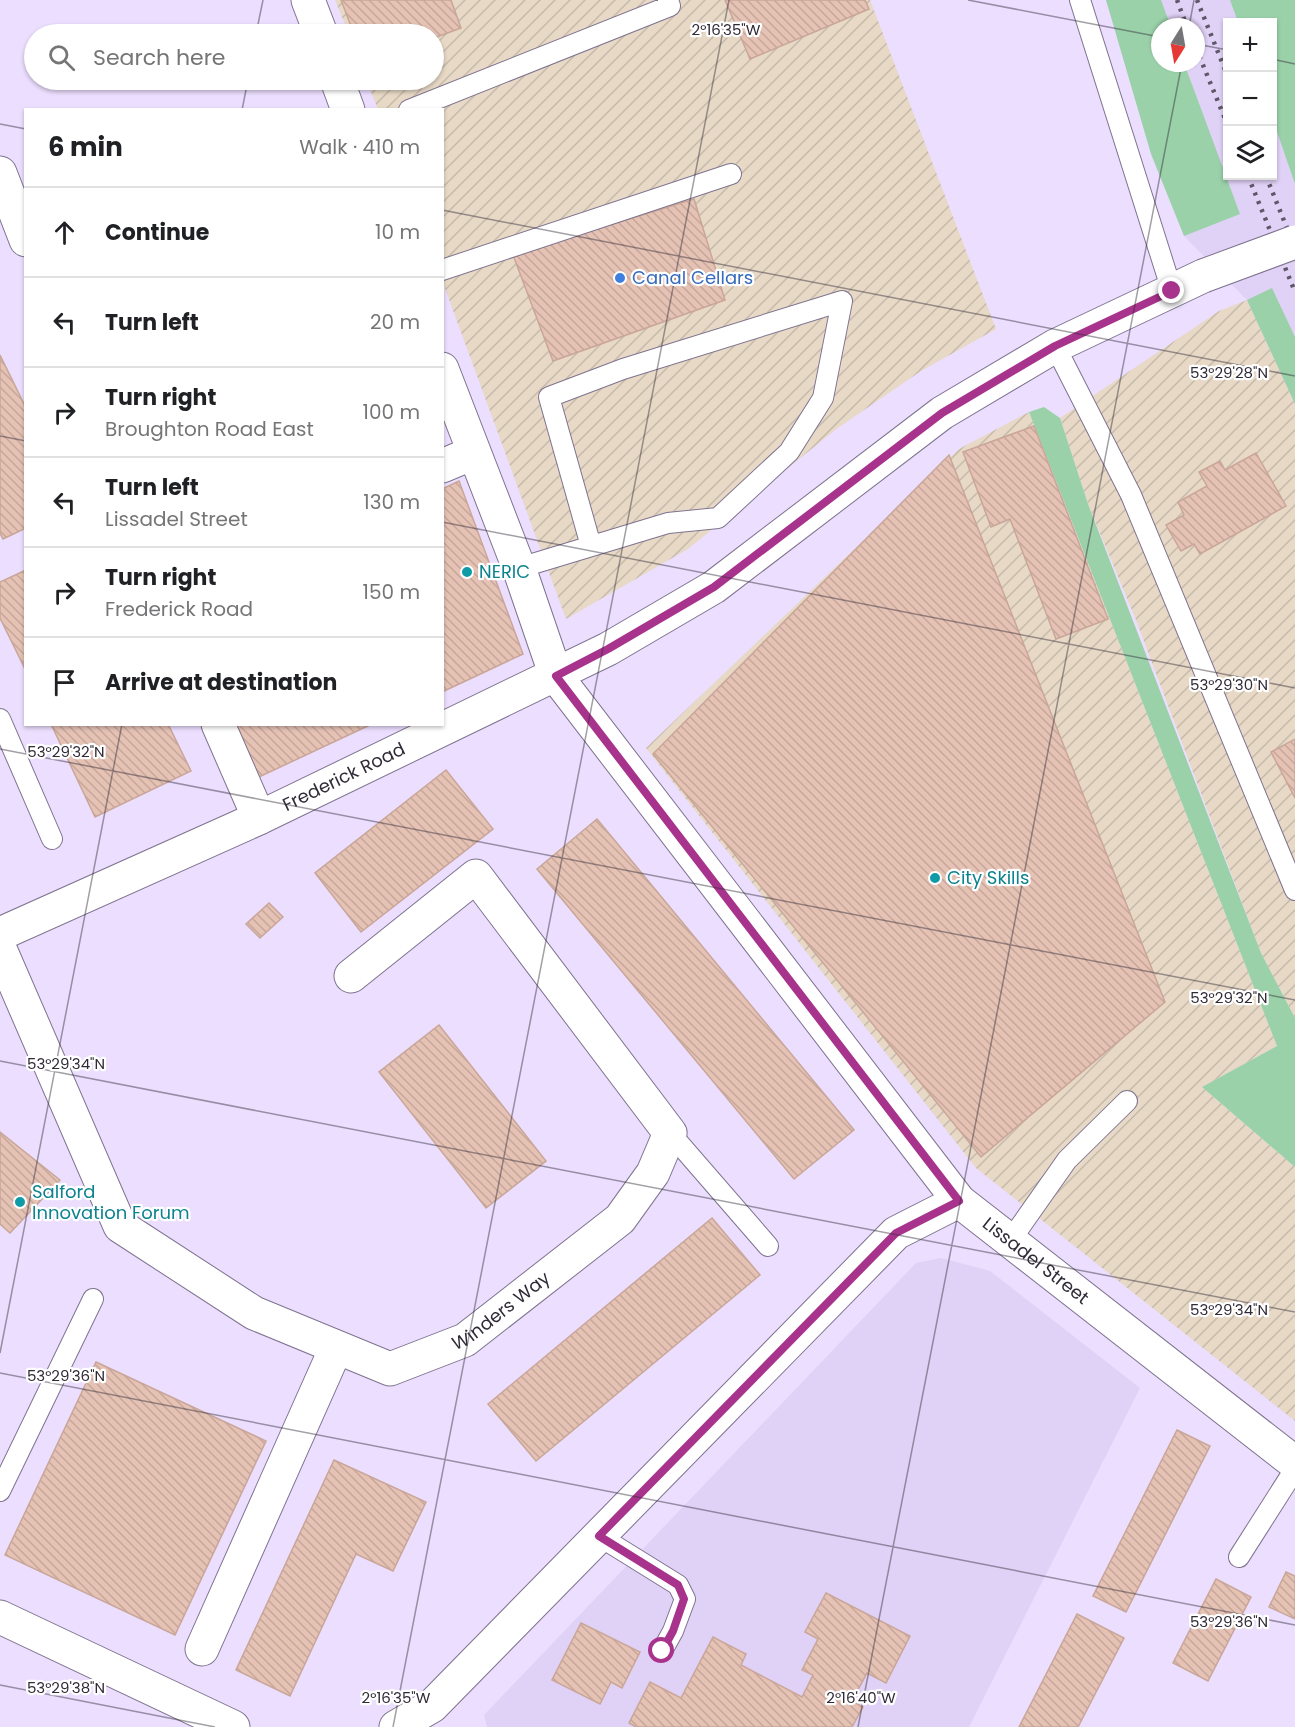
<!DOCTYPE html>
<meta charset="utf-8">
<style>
:root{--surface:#fff;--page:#f6f6f6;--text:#202124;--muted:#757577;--line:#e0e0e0}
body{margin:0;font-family:Poppins,sans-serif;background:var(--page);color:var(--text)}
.controls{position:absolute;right:18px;top:18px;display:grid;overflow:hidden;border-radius:0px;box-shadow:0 2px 4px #0004}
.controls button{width:54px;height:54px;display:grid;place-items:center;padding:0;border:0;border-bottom:2px solid var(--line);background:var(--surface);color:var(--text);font:30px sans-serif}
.compass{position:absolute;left:1151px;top:18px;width:54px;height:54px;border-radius:50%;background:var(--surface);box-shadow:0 2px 4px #0004;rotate:191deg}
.stop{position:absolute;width:18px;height:18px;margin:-14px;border:4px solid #a8338c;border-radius:50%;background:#fff}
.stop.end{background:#a8338c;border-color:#fff;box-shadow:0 2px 6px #0008}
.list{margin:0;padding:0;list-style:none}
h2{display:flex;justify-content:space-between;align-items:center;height:78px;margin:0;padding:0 24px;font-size:26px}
h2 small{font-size:20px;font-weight:400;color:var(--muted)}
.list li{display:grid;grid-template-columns:39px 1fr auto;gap:18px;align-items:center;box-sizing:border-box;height:90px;padding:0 24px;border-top:2px solid var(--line)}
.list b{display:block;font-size:22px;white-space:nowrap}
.list p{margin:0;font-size:20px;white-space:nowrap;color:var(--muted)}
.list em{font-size:20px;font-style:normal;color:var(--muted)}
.icon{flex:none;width:33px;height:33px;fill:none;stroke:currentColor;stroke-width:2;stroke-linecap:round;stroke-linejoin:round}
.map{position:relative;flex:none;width:1295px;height:1727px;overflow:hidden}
.search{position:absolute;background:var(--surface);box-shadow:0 2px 4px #0004;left:24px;top:24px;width:420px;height:66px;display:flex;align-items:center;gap:15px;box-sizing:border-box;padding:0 21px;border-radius:33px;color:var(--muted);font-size:22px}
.panel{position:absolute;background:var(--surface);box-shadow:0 2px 4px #0004;left:24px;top:108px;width:420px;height:618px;border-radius:0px}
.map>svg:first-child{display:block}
</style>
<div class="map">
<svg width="1295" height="1727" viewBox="0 0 1295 1727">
<defs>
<pattern id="industrial-furrows" width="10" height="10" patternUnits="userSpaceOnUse" patternTransform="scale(1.5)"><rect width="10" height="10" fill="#e7d9c6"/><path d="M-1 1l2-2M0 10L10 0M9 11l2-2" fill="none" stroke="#c6baab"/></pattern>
<pattern id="building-back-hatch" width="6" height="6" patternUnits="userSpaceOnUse" patternTransform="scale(1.5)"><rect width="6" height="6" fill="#e5c2b4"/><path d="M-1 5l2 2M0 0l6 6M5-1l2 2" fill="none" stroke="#c5a79b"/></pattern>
</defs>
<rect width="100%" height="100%" fill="#ebdefe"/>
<!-- industrial -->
<g fill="url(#industrial-furrows)">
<path d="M335,0H870L996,329L921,371L835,430L688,549L566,619L443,283L442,110L378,109L366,80H434V34H349Z"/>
<path d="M1247,300L1295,404V1018L1261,953L1136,620L1088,504L1060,418L1219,311Z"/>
<path d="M1029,412L1277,1046L1202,1087L1295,1167V1421L976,1168L646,748L959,449Z"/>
</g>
<!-- built -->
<g fill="#e0d1f6" fill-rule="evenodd">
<path d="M1106,0H1295V404L1247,300L1184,236ZM1228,22H1272V176H1228ZM1160,27H1196V63H1160Z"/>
<path d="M941,1258L990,1271L1140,1388L969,1727H487L484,1715L916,1263Z"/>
</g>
<!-- grass -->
<g fill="#9ad1a9">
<path d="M1106,0H1161L1171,27H1160V63H1184L1240,214L1184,236L1151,154Z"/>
<path d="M1230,0H1295V184L1273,120L1272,22H1238Z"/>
<path d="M1272,288L1295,337V404L1247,300Z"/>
<path d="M1044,407L1060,418L1088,504L1261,953L1295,1018V1167L1202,1087L1277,1046L1029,412Z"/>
</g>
<!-- building -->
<g fill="url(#building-back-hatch)" stroke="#c9a698" stroke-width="1.5">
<path d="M341,0H451L461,28L434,38V34H354Z"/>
<path d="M725,0H865L869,9L750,59Z"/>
<path d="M694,199L725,300L553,361L513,255Z"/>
<path d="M0,355L26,408V528L3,539L0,533Z"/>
<path d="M1034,426L1108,619L1056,639L1010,519L991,527L963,452Z"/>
<path d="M1256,453L1286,506L1200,554L1194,544L1181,551L1166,525L1184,515L1178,502L1207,486L1199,472L1220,461L1225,470Z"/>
<path d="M949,455L1165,1002L981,1157L653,754Z"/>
<path d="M459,481L523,654L442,692V489Z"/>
<path d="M26,570V671L0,618V582Z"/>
<path d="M51,724H168L191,771L95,817Z"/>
<path d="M236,724H372L259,777Z"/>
<path d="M1295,739V798L1271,752Z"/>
<path d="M446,770L493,829L361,932L315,873Z"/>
<path d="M597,819L854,1130L794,1179L537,869Z"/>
<path d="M269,903L283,917L260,938L246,924Z"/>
<path d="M439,1025L546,1161L486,1208L379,1072Z"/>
<path d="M0,1132L60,1180L10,1233L0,1224Z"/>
<path d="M712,1218L760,1275L536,1461L488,1404Z"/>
<path d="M96,1362L266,1441L175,1635L5,1555Z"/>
<path d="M1177,1430L1210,1446L1126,1612L1093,1596Z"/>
<path d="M334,1460L426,1502L393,1571L356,1554L290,1696L236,1670Z"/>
<path d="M1286,1572L1295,1576V1619L1269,1607Z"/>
<path d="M1216,1579L1251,1597L1208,1681L1173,1663Z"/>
<path d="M826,1593L910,1636L886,1683L867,1673L852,1701L863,1707L852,1727H636L629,1723L650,1682L681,1698L713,1637L746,1654L741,1665L802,1697L813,1675L802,1670L818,1639L805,1632Z"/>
<path d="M1077,1614L1124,1638L1078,1727H1019Z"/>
<path d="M581,1623L640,1652L622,1688L611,1682L600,1704L552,1680Z"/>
</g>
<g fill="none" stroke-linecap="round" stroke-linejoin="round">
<!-- lane casing -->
<g stroke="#7f738f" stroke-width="22">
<g id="lane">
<path d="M1080,0L1172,291"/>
<path d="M409,110L670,6L668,0"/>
<path d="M442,270L731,174"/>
<path d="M1055,346L1131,495L1295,890"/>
<path d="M519,568L668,523L718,518L789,452L823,398L842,301L623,369L549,397L591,546"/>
<path d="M0,719L52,839"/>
<path d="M670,1133L768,1246"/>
<path d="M1010,1241L1067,1160L1127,1101"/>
<path d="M0,1491L93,1299"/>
<path d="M599,1536L678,1585L685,1599L673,1631L662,1651"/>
<path d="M1239,1557L1295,1469"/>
</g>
</g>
<!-- street casing -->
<g stroke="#7f738f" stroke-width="35">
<g id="street">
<path d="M308,0L321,34"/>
<path d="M337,80L348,110"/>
<path d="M0,173L26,240"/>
<path d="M442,369L519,568L556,676"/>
<path d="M442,466L473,453"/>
<path d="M218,724L259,818"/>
<path id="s1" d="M0,949L120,1226L254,1313L390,1369L465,1340L620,1219L653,1173L670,1133L476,876L351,976"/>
<path d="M0,1617L233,1727"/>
<path d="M202,1649L336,1348"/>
<path d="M396,1727L432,1706L896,1233L959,1201"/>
</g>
</g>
<!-- secondary casing -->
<g stroke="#7f738f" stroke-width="35">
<g id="secondary">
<path id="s2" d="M556,676L959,1201L1295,1463"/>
<path id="s3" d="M0,934L259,818L608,649L714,587L942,413L1055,346L1203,276"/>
</g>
</g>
<!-- lane -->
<use href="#lane" stroke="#fff" stroke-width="20"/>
<!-- street -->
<use href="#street" stroke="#fff" stroke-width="33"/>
<!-- secondary -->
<use href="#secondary" stroke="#fff" stroke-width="33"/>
<!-- rail -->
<g stroke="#5e5768" stroke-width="4.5" stroke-dasharray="3 6" stroke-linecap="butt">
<path d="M1177,0L1187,27"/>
<path d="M1197,0L1228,77"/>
<path d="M1196,48L1228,126"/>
<path d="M1248,176L1295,292"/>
<path d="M1266,176L1295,248"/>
</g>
<!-- secondary-bridge casing -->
<g stroke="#7f738f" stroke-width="35" stroke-linecap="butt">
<path id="secondary-bridge" d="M1203,276L1295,242"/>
</g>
<!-- secondary-bridge -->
<use href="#secondary-bridge" stroke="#fff" stroke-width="33"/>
</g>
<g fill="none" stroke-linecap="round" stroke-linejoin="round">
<!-- route -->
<path stroke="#a8338c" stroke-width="8" d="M662,1651L673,1631L684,1599L678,1585L599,1536L896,1233L959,1201L556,676L608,649L714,587L942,413L1055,346L1172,291"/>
</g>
<!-- ticks -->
<path fill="none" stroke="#302b37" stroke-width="1.5" stroke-opacity="0.45" d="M968,0L1160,37M1189,27L1194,0M256,34L263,0M1196,44L1228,50M1272,59L1295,64M242,110L248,80M0,124L26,129M442,210L1295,376M0,436L26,441M442,522L1295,688M0,749L1295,1000M0,1061L1295,1312M0,1353L122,724M0,1373L1295,1625M0,1685L215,1727M393,1727L729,0M858,1727L1182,63"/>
<!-- markers -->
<circle fill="#3f7fe0" stroke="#fff" stroke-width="2" cx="620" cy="278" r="6"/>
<g fill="#0f9aa8" stroke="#fff" stroke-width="2">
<circle cx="467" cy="572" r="6"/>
<circle cx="935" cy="878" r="6"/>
<circle cx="20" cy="1202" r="6"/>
</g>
<g text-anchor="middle" stroke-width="4.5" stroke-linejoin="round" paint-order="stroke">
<!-- shop labels -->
<g font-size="18" fill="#366cbe" stroke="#fff" text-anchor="start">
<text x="632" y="284">Canal Cellars</text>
</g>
<!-- culture labels -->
<g font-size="18" fill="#0d838f" stroke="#fff" text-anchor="start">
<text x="479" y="578">NERIC</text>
<text x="947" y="884">City Skills</text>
<text x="32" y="1198">Salford<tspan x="32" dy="21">Innovation Forum</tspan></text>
</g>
<!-- street labels -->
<g font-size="18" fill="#302b37" stroke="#fff">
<text dy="6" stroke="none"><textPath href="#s3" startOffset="378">Frederick Road</textPath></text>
<text dy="6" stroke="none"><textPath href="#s2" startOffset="759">Lissadel Street</textPath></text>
<text dy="6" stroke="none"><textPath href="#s1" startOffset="735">Winders Way</textPath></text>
</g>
</g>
<g font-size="15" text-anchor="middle" fill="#302b37" stroke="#fff" stroke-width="4.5" stroke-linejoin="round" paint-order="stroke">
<text x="726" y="35">2°16'35"W</text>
<text x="1229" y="378">53°29'28"N</text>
<text x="1229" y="690">53°29'30"N</text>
<text x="66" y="757">53°29'32"N</text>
<text x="1229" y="1003">53°29'32"N</text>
<text x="66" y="1069">53°29'34"N</text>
<text x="1229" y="1315">53°29'34"N</text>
<text x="66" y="1381">53°29'36"N</text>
<text x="1229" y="1627">53°29'36"N</text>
<text x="66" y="1693">53°29'38"N</text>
<text x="396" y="1703">2°16'35"W</text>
<text x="861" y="1703">2°16'40"W</text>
</g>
</svg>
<div class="controls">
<button>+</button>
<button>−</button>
<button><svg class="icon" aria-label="layers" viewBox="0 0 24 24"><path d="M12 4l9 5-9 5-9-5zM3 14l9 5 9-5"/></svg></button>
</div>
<svg class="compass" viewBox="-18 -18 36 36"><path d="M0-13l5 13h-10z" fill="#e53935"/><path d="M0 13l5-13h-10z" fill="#757577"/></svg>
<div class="stop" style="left:662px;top:1651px"></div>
<div class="stop end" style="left:1172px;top:291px"></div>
<div class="search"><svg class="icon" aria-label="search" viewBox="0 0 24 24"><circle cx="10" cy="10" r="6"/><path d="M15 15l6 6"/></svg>Search here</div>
<section class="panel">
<h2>6 min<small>Walk · 410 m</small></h2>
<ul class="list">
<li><svg class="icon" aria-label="ahead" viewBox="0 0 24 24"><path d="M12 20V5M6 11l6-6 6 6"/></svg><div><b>Continue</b></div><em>10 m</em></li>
<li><svg class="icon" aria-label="left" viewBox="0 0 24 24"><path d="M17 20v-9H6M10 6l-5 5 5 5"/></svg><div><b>Turn left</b></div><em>20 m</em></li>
<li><svg class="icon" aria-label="right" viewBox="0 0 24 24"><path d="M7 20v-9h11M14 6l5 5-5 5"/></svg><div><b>Turn right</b><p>Broughton Road East</p></div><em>100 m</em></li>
<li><svg class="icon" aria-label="left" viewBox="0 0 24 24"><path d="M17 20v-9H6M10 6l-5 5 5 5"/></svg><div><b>Turn left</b><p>Lissadel Street</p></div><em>130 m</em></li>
<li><svg class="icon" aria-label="right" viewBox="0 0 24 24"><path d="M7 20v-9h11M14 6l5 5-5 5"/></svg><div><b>Turn right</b><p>Frederick Road</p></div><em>150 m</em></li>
<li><svg class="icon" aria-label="arrive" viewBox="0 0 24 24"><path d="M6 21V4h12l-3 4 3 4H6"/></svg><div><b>Arrive at destination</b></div></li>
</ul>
</section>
</div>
